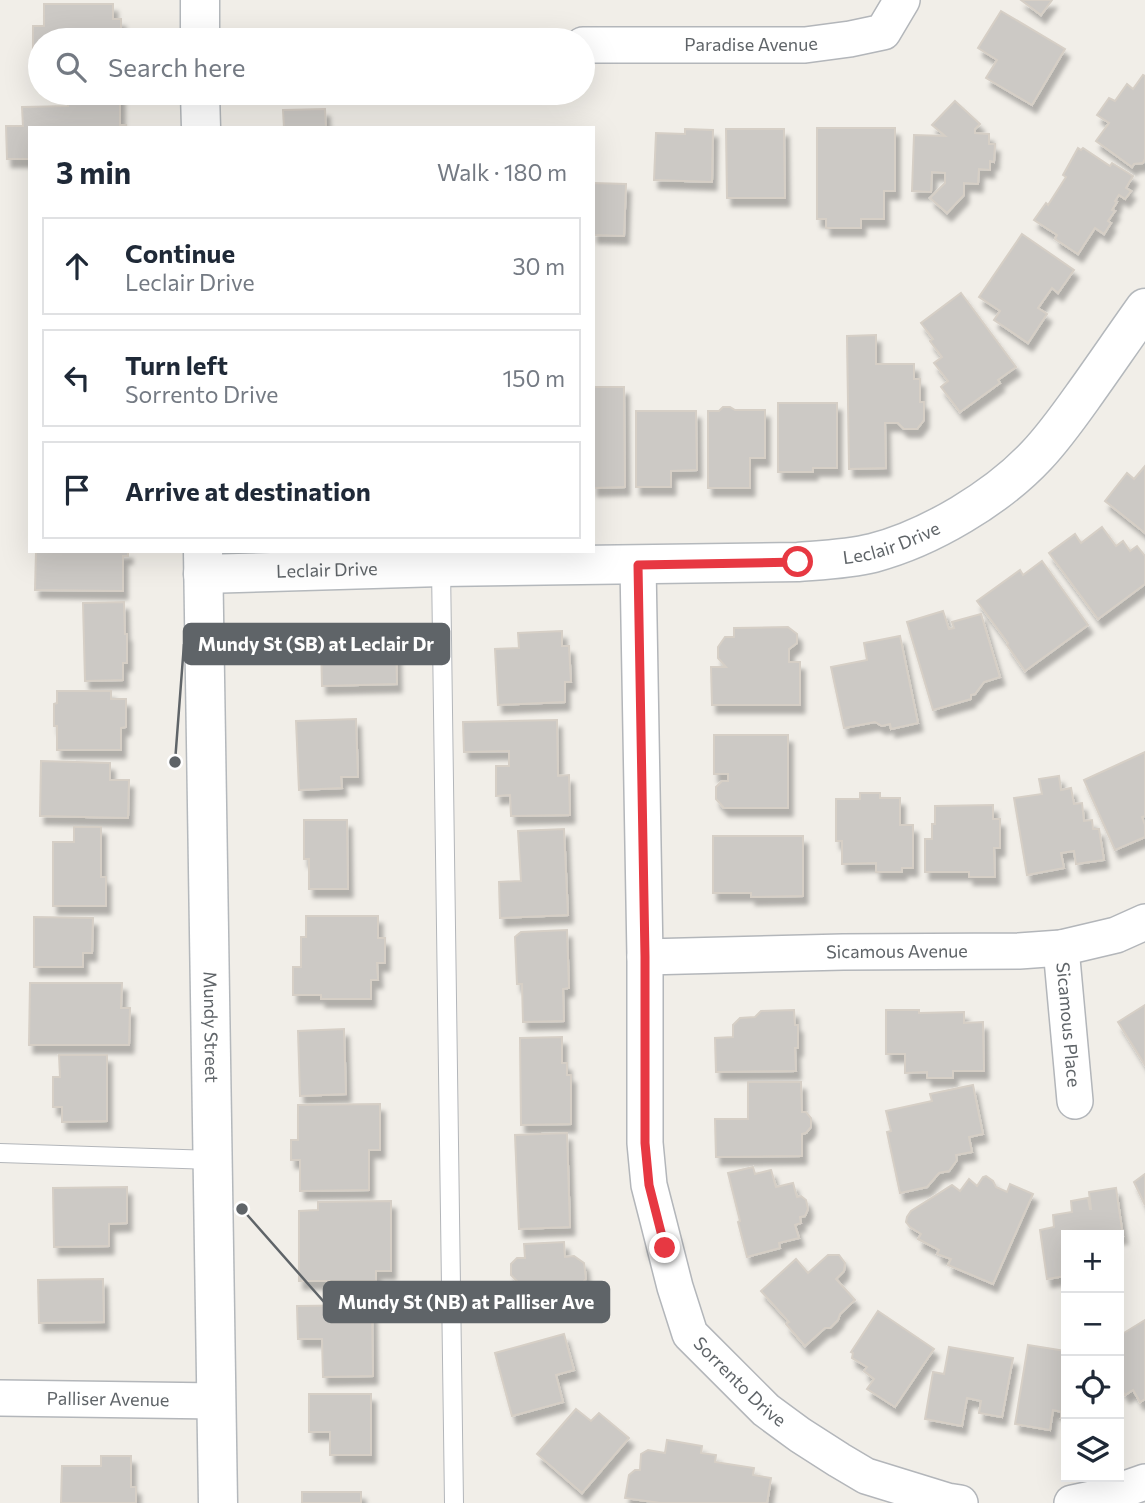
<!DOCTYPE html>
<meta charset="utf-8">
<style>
:root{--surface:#fff;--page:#f6f6f7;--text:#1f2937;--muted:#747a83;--line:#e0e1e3}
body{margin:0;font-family:Commissioner,sans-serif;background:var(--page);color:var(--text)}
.controls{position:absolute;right:21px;bottom:21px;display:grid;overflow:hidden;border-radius:0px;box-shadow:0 7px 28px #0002}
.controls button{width:63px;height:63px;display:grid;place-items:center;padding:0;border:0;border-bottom:2px solid var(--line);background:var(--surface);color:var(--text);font:35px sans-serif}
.stop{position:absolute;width:21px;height:21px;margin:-16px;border:5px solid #e73842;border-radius:50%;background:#fff}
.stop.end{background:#e73842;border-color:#fff;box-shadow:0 2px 7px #0008}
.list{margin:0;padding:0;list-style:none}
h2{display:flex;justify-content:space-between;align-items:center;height:91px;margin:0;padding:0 28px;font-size:30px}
h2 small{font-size:23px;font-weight:400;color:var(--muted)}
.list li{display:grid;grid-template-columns:46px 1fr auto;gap:21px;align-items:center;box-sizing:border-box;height:98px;margin:0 14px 14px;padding:0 14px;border:2px solid var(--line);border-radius:0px}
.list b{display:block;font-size:26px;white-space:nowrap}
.list p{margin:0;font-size:23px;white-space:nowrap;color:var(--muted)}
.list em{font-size:23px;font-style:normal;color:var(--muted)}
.icon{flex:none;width:38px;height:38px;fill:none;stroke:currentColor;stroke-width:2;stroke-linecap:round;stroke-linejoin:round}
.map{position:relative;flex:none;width:1145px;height:1503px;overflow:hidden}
.search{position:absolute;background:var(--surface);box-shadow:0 7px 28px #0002;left:28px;top:28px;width:567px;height:77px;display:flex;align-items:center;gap:18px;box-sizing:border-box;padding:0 24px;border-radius:38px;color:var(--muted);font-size:26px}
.panel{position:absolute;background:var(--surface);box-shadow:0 7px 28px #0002;left:28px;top:126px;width:567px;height:427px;border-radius:0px}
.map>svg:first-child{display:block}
</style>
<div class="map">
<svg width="1145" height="1503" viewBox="0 0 1145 1503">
<defs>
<filter id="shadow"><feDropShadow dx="4.5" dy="8" stdDeviation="2" flood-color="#0004"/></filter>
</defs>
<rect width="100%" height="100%" fill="#f1eee8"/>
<!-- building -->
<g fill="#ccc9c5" stroke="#d6cfc6" stroke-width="2" filter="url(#shadow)">
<path d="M1021,0H1052L1041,15Z"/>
<path d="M44,4H113V19H121V40H40V69H33V26H44Z"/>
<path d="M1001,11L1065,49L1032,105L986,78L997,60L978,48Z"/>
<path d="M1143,75L1145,76V159L1143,163L1134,164L1132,167L1096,141L1109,123L1097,115L1109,98L1115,101L1127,84L1133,89Z"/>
<path d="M75,93H120V125H126V128H30V159H7L6,126H23L22,107L68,106V97H75Z"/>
<path d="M955,101L980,124L975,129V133L989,134V144H995L994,162L990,161V170L979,169L978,184L964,183V195L947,213L930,198L945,183V173L932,172L931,192L912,191L914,135L945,136L932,125Z"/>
<path d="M325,109L326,128H284L283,110Z"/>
<path d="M817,128H895V191H884V219H861V228H826V219H817Z"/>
<path d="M685,129L713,130L712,182L654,180L656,133L685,134Z"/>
<path d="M726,129H784L785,198H727Z"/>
<path d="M1078,148L1081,150L1083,148L1110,166L1112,163L1133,176L1126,188L1131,191L1125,199L1119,195L1115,201L1117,202L1112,210L1115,211L1108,221L1111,223L1104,234L1095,228L1078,254L1055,239L1057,235L1034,220L1046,203L1048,205L1066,177L1063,175Z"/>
<path d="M593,183L626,184L624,236L593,235Z"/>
<path d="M1022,234L1074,270L1058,293L1052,288L1038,308L1047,314L1028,343L994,320L1000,311L979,297Z"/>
<path d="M961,293L1016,367L998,380L1000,383L960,412L941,387L948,381L934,363L942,357L930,341L933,339L921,323Z"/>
<path d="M876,335V364H914V379H920V402H924V420L917,429H904L898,423H885L886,468L849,469L847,336Z"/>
<path d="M593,387H624L625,487L593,488Z"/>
<path d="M778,403H837V468H813V472H778Z"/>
<path d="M723,407H730L735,410H765V458H750V488H708V411H719Z"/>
<path d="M636,411H696L697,470L671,471V487H636Z"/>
<path d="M1145,466V533L1105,501L1127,473L1134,479Z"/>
<path d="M1102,527L1116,546L1123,541L1130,551L1137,546L1145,556V584L1098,619L1049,553L1075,534L1081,543Z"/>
<path d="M36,551H128V556H123V591L35,590Z"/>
<path d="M1042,561L1088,625L1025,671L1007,645L1008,643L977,601L1020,570L1023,575Z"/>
<path d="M124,602L125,634H127V663H123V680L85,681L83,603Z"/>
<path d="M943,611L949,629L954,628L952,622L981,614L1000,677L984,682L975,694L971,695V699L933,710L907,622Z"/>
<path d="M788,627L797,634V643L789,649V662H800V705H712L711,667H726L718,658V647L725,637H734V628Z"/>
<path d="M562,631V646H569L571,682H565V702L498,705L495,649L519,648L518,633Z"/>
<path d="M341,634H366V639L396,638L397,684L322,686L321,640H341Z"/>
<path d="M900,636L918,723L891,729L890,724L882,726L875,722L844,728L831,667L867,660L864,643Z"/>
<path d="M57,691H111V699H126V727L121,728V750H57V726H54V704L57,703Z"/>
<path d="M356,719L358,777H341L342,788L299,790L296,721Z"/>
<path d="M557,720L558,776L569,775L570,815L511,816L510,795L496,796V766H509V751L464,752L463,722Z"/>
<path d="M714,735H788V808H724L716,799V787L722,781H728V774H714Z"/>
<path d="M1145,752V816L1142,817L1145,825V837L1115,850L1084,780Z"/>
<path d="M41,761L110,763V780H129L128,818L40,816Z"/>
<path d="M1059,776L1061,790L1071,788L1074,804L1082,803L1084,821L1092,820L1093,829H1099L1104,860L1076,864L1074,851L1061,853L1064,868L1027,875L1014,798L1042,794L1039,779Z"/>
<path d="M860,793H880V798H900V825H913V868H902V872H876V863L842,864V841H836V799H860Z"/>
<path d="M993,805V819H1000V848H994L995,877H969V872H925V839H932V824H935V806Z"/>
<path d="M304,820H347L348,889H309V859H304Z"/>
<path d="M74,827H101V877H106V906H53V842H74Z"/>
<path d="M564,829L568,915L500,918L499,882L521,881L518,831Z"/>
<path d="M713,836H803V896L751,897V893H713Z"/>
<path d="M306,916H378V938H385V963H377L378,980H371V999H321V995H293V967H301V937H306Z"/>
<path d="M34,917L93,918L92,953H83V967H34Z"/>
<path d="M567,930L569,988L563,989L564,1021L523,1022L522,984H517L515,937L521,932Z"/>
<path d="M30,983H122L121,1008H130L129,1045H29Z"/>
<path d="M1145,1005V1065L1118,1022Z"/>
<path d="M794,1010L795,1025H798V1048H795L796,1071L716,1072L715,1038L733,1037V1025L740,1018L755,1017L761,1011Z"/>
<path d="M886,1010H919V1013L964,1012V1023L983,1022L984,1071H953V1078H927V1072L905,1073V1054H886Z"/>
<path d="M344,1029L346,1094L300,1096L298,1031Z"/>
<path d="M562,1037V1063H567V1075H571V1124L521,1125L520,1038Z"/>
<path d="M59,1055H107V1121L62,1122V1107H53V1077H60Z"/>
<path d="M748,1082H801L802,1112H806L811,1118V1127L806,1133L802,1134V1156L716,1157L715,1119H748Z"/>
<path d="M973,1085L983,1134L969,1137L972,1152L956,1155L957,1160L949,1171L939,1173L927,1187L900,1193L887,1132L891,1131L886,1111L932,1101L930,1094Z"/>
<path d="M380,1104V1150H369V1190L300,1191V1160H291V1140H298V1105Z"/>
<path d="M567,1133L570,1227L519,1229L515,1135Z"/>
<path d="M753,1167L755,1174L771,1170L776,1187L793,1183L797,1197L801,1196L806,1200L808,1209L805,1216L800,1217L801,1223L795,1225L799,1238L779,1243L780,1248L747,1257L738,1222L740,1221L728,1173Z"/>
<path d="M1145,1174V1205L1134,1182Z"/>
<path d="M986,1176L993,1181L996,1187L1007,1192L1010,1184L1033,1194L993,1284L948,1265L951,1259L937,1254L939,1250L918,1239L921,1234L910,1227L906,1222L907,1217L911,1211L952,1185L960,1191L969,1179L977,1186L983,1177Z"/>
<path d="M127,1187V1223L109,1224V1246L54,1247L53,1188Z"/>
<path d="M1116,1188L1123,1236L1066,1235V1276L1047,1279L1040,1230L1054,1227L1053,1215L1072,1212L1071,1201L1088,1198L1090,1209H1091L1089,1192Z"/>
<path d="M391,1201V1271H376V1281H299V1211L318,1210V1202Z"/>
<path d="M564,1242L565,1257L574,1256L584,1263L586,1279L579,1286L568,1287V1308H517V1281L511,1275V1264L517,1258H525L524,1244Z"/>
<path d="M828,1255H839L845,1263L844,1271L836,1279L855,1300L840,1314L838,1320L830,1328H825L805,1346L786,1324L789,1322L761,1291L796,1259L808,1273Z"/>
<path d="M103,1279L104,1322L39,1323L38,1280Z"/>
<path d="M372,1305L373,1376L323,1377L322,1339H298L297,1306Z"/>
<path d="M878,1311L934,1349L895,1407L867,1389L874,1379L864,1371L867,1367L852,1358L853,1353L851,1352Z"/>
<path d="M1145,1320V1399L1140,1402L1133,1390L1125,1395L1119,1385V1367L1122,1365L1119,1359V1336Z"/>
<path d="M564,1334L574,1370L556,1375L563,1402L512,1416L495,1353Z"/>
<path d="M1028,1345L1066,1351V1419L1061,1418L1062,1412L1053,1410L1050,1430L1015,1424Z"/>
<path d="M949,1347L1013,1358L1002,1417L979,1413L981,1401L967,1398L962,1426L925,1419L933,1372L944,1374Z"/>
<path d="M309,1394H371V1455H330V1432H309Z"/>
<path d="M576,1409L591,1421L599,1413L629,1438L582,1493L537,1454Z"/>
<path d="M667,1440L702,1446L701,1453L716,1455L715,1462L754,1468L753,1475L771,1478L767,1503H660L625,1498L629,1475L635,1470H640L641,1454L648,1450L665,1453Z"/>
<path d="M101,1456H131V1487H136V1503H61L62,1466H101Z"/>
<rect x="302" y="1492" width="59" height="11"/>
</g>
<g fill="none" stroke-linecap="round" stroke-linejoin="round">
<!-- lane casing -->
<g stroke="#b3b6ba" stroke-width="20">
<g id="lane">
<path d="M441,567L454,1503"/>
<path d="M0,1153L213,1160"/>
</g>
</g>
<!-- street casing -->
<g stroke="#b3b6ba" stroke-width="38">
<g id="street">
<path id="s1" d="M583,45H805L850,39L883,32L902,0"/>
<path id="s2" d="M638,565L645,957V1143L649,1185L658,1220L675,1287L690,1334L766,1410L800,1435L839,1460L866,1476L947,1501L960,1503"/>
<path id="s3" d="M1061,948L1075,1101"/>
<path id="s4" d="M645,957L843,952L1019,951L1061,948L1116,935L1145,922"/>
<path id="s5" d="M0,1398L217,1401"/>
<path d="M1072,1503L1105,1496L1145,1482"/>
</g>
</g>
<!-- secondary casing -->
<g stroke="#b4b8bc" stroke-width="41">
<g id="secondary">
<path d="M200,0V40"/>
<path d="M200,93L201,128"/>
<path id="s6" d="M203,551L218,1503"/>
<path id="s7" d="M203,574L441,567L798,562C823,560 849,559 873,553C930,538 997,498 1037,455C1055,436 1071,413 1086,392C1106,364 1125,336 1145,308"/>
</g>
</g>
<!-- lane -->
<use href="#lane" stroke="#fff" stroke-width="18"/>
<!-- street -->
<use href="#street" stroke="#fff" stroke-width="35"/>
<!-- secondary -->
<use href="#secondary" stroke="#fff" stroke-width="38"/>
</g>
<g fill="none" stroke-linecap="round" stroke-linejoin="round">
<!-- route -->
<path stroke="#e73842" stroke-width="9" d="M665,1248L649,1185L645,1143V957L638,565L798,562"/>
</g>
<g text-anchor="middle" stroke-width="5" stroke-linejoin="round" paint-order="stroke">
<!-- street labels -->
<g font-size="18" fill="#5f6468" stroke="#fff">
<text dy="6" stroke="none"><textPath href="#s1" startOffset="168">Paradise Avenue</textPath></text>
<text dy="6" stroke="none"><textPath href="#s7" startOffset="691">Leclair Drive</textPath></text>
<text dy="6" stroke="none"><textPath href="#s7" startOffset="124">Leclair Drive</textPath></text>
<text dy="6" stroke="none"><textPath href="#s4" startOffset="252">Sicamous Avenue</textPath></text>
<text dy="6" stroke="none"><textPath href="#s3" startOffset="77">Sicamous Place</textPath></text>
<text dy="6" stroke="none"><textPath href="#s6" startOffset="476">Mundy Street</textPath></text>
<text dy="6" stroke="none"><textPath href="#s2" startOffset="844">Sorrento Drive</textPath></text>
<text dy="6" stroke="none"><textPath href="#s5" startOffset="108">Palliser Avenue</textPath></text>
</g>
</g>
<!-- callouts -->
<path fill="none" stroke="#5f6468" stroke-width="2.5" d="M175 762L184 644M242 1209L324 1302"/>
<g fill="#5f6468" stroke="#fff" stroke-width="2.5">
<circle cx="175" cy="762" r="7"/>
<circle cx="242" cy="1209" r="7"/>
</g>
<g fill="#5f6468" stroke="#5f6468" stroke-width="2.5">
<rect x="184" y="624" width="265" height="40" rx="7"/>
<rect x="324" y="1282" width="285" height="40" rx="7"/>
</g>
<g font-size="19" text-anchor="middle" font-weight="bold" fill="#fff">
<text x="316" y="651">Mundy St (SB) at Leclair Dr</text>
<text x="466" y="1309">Mundy St (NB) at Palliser Ave</text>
</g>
</svg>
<div class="controls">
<button>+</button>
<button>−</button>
<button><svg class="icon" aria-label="locate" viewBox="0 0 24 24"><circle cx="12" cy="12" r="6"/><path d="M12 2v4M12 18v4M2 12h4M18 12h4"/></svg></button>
<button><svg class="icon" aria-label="layers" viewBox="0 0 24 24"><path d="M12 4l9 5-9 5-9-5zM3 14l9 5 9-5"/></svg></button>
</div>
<div class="stop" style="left:798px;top:562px"></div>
<div class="stop end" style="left:665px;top:1248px"></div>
<div class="search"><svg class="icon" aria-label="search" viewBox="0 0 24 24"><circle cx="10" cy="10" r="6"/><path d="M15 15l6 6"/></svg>Search here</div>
<section class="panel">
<h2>3 min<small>Walk · 180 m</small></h2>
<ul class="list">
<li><svg class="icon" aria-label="ahead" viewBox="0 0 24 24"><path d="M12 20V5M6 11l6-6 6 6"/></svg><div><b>Continue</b><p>Leclair Drive</p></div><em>30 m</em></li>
<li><svg class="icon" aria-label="left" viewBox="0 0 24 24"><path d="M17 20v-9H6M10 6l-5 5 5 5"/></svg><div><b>Turn left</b><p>Sorrento Drive</p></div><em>150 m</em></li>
<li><svg class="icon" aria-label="arrive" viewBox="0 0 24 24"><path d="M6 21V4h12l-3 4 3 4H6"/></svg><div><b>Arrive at destination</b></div></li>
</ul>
</section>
</div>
